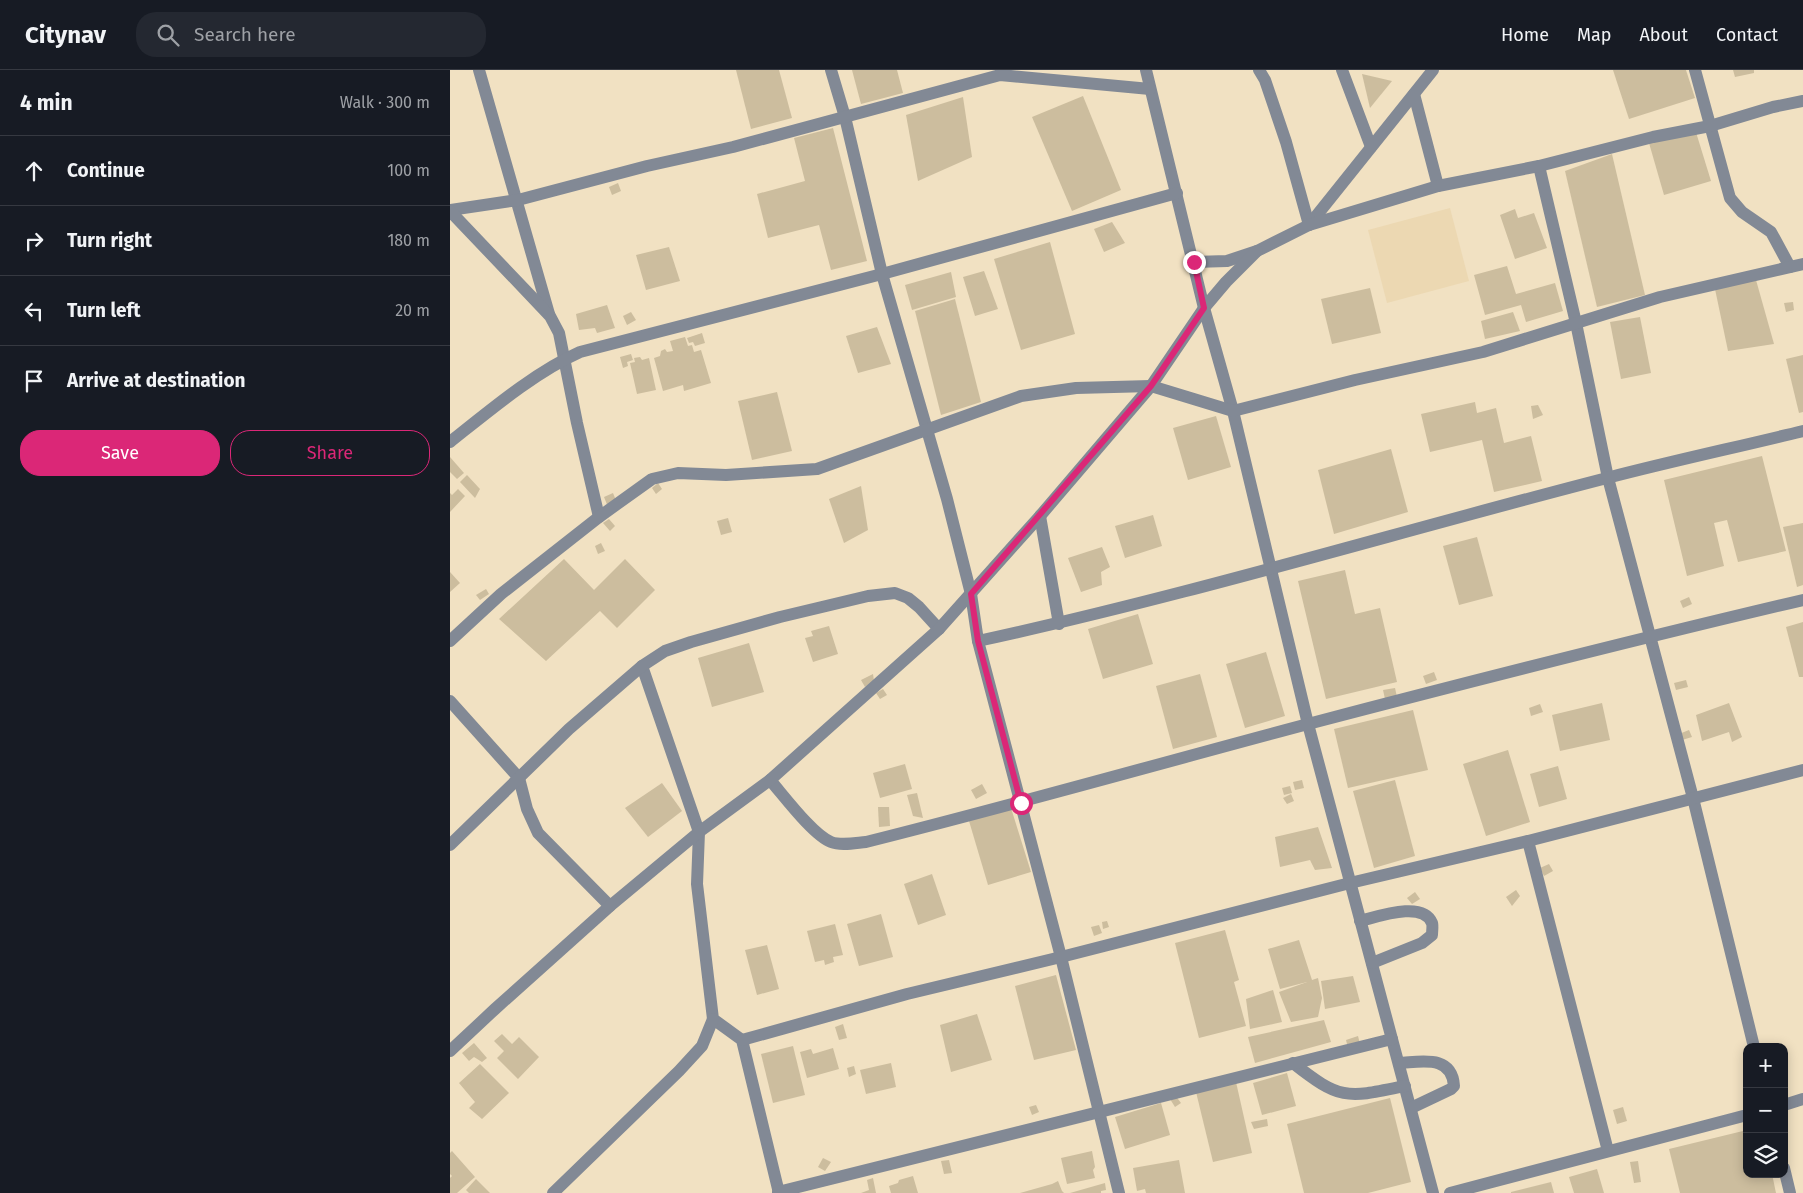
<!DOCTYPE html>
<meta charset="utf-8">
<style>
:root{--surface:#171b24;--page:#242831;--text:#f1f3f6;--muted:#9ea1a6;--line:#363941;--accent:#db2777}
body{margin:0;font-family:"Fira Sans",sans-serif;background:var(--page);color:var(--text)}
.controls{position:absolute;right:15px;bottom:15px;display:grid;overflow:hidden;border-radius:10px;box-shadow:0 2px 12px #0003}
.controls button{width:45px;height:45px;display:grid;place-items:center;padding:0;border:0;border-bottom:1px solid var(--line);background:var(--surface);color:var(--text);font:25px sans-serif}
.stop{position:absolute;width:15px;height:15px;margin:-11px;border:4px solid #db2777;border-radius:50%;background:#fff}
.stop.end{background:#db2777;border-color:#fff;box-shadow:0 1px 5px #0008}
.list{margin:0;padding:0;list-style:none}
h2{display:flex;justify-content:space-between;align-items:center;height:65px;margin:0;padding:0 20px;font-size:21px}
h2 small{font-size:16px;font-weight:400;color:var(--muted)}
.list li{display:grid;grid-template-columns:32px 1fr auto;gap:15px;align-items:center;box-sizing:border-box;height:70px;padding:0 20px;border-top:1px solid var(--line)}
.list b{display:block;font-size:19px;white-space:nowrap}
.list em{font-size:16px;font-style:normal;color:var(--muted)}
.actions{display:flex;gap:10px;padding:15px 20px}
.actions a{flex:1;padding:11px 0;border:1px solid var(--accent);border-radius:20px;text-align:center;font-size:18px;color:var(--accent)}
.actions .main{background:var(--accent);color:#fff}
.icon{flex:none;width:28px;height:28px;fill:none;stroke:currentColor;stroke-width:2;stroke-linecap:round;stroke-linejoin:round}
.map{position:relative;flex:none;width:1353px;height:1123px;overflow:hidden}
header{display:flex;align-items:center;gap:30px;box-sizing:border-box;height:70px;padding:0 25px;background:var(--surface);border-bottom:1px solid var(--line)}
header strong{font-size:24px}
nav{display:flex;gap:28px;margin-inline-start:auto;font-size:18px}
.search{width:350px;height:45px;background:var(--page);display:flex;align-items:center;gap:12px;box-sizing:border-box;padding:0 18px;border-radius:20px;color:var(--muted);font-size:19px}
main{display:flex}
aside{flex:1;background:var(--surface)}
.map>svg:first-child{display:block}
</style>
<header>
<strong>Citynav</strong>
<div class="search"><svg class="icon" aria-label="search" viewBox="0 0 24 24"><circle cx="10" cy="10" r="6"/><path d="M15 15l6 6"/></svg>Search here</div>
<nav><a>Home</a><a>Map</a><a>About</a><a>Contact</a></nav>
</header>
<main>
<aside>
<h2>4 min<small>Walk · 300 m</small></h2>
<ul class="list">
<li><svg class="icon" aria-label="ahead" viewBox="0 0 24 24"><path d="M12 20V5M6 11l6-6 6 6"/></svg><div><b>Continue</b></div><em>100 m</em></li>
<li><svg class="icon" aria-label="right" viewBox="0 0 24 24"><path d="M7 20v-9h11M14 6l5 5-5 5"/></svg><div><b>Turn right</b></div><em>180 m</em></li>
<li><svg class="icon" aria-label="left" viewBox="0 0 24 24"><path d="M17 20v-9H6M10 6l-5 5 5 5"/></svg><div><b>Turn left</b></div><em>20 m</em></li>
<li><svg class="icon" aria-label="arrive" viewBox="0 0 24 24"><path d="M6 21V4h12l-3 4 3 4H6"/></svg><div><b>Arrive at destination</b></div></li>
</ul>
<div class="actions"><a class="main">Save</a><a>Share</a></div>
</aside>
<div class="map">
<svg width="1353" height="1123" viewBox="0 0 1353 1123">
<rect width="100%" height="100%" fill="#f1e1c2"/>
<!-- built -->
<path fill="#ecd8b2" d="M1000,138L1019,211L937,233L918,160Z"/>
<!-- building -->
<g fill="#ccbd9e">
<path d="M286,0H329L342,48L301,59Z"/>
<path d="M402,0H447L453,23L411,34Z"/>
<path d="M1163,0H1236L1245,28L1179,49Z"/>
<path d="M1283,0H1304V3L1285,7Z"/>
<path d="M912,4L942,11L920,38Z"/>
<path d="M633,26L671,120L622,141L582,47Z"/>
<path d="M513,27L522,87L468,111L456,45Z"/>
<path d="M383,58L417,191L381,200L369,155L318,168L307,124L355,111L344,68Z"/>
<path d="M1245,59L1261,111L1214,125L1199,73Z"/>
<path d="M1162,84L1195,225L1147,237L1115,101Z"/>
<path d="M168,113L171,121L162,125L159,117Z"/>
<path d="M1065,139L1068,148L1084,143L1097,178L1065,189L1050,145Z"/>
<path d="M662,152L675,173L654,182L644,159Z"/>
<path d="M600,172L625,264L571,280L544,189Z"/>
<path d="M219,177L230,211L196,220L186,185Z"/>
<path d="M1057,196L1066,224L1105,213L1113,241L1076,252L1071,235L1035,245L1024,205Z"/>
<path d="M534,201L548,239L525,246L513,207Z"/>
<path d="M501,202L506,227L462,240L455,215Z"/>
<path d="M1306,210L1324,274L1278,281L1265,219Z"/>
<path d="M920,218L931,263L882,274L871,229Z"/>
<path d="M505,229L531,332L491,345L465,241Z"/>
<path d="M1343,232L1344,240L1336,242L1334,233Z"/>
<path d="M157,235L165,258L147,263L145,258L129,260L126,244Z"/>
<path d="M181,242L186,250L177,255L173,246Z"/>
<path d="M1063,242L1070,261L1035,269L1031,251Z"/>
<path d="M1190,247L1201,303L1171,309L1160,252Z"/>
<path d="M427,257L441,294L408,303L396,266Z"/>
<path d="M252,263L255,273L245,276L243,272L239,273L237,268Z"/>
<path d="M235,267L238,276L242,275L244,282L251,280L261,313L234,321L233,315L213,321L204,288L210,286L211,281L215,279L217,282L223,281L220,271Z"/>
<path d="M181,284L183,290L177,292L178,296L173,298L170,287Z"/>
<path d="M1353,285V342L1349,343L1336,289Z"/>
<path d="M190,287L192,290L199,288L206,320L187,324L180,293L185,292L184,288Z"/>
<path d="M327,322L342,381L302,390L288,331Z"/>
<path d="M1025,332L1027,343L1046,338L1054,373L1081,366L1092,411L1044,422L1032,370L980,382L971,344Z"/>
<path d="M1088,335L1093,345L1083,349L1081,336Z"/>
<path d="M766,346L781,397L738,410L723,358Z"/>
<path d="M941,379L958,442L884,464L868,400Z"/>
<path d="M1312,386L1336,481L1288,492L1277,450L1264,453L1274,496L1237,506L1214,410Z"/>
<path d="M0,387L14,403L7,409L0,402Z"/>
<path d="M17,405L30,419L25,428L10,412Z"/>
<path d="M208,413L212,419L206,424L202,418Z"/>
<path d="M411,416L418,460L394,473L379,429Z"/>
<path d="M8,419L15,426L0,442V423L2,425Z"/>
<path d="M163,423L167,433L158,437L154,427Z"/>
<path d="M703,445L712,476L675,488L665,456Z"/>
<path d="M278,448L282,462L271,465L267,451Z"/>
<path d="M159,449L165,456L160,461L153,453Z"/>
<path d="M1353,453V515L1347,517L1333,457Z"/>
<path d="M1027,467L1043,526L1009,535L993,476Z"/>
<path d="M151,473L155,481L148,484L145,476Z"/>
<path d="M652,477L660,497L651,502L652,515L631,522L618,488Z"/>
<path d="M114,489L144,520L175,489L205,520L167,558L150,541L96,591L49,549Z"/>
<path d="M895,500L905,544L930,538L947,612L876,629L848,511Z"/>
<path d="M0,502L10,513L0,522Z"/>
<path d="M36,519L39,524L30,530L26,525Z"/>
<path d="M1239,527L1242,534L1233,538L1230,531Z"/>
<path d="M688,544L703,594L653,609L638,559Z"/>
<path d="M1353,552V607H1349L1336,557Z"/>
<path d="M379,556L388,584L363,592L355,568L363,566L361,561Z"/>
<path d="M299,573L314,622L262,637L248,588Z"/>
<path d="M816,582L835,646L795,658L776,594Z"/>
<path d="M984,602L987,610L976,614L973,606Z"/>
<path d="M423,604L424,611L415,617L411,610Z"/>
<path d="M750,604L767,667L723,679L706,616Z"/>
<path d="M1236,610L1238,617L1226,620L1224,613Z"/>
<path d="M945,618L947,627L935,629L933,620Z"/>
<path d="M433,619L437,625L430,629L426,623Z"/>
<path d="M1152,633L1160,670L1110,681L1102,645Z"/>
<path d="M1279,633L1292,667L1282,672L1279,662L1252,671L1246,645Z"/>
<path d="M1090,634L1093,642L1081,646L1079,638Z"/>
<path d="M963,640L978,700L898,718L884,659Z"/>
<path d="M1239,660L1242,667L1232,670L1229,664Z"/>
<path d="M1058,680L1080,752L1036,766L1013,694Z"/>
<path d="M455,694L462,719L430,728L423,703Z"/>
<path d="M1108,696L1117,729L1089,737L1080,704Z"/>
<path d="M852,710L854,718L845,720L843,712Z"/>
<path d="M945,710L965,786L924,798L903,721Z"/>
<path d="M212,713L232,741L198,767L175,738Z"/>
<path d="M532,714L537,723L526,729L521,720Z"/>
<path d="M840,716L842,723L834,725L832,718Z"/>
<path d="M467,723L473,748L463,746L457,725Z"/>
<path d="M841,724L844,731L837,734L833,728Z"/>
<path d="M428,737H439L440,756L429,757Z"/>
<path d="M561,738L581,802L538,815L519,751Z"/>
<path d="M868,757L882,798L865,800L860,790L830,797L825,767Z"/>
<path d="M1099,794L1103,801L1094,806L1090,798Z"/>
<path d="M482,804L496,845L468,855L454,814Z"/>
<path d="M1066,820L1070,826L1062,836L1056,827Z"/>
<path d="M965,822L970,829L962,834L957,828Z"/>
<path d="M431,844L443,887L409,896L397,854Z"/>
<path d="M657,851L659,857L653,859L652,852Z"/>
<path d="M385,854L393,885L383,887L384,892L375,895L374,890L365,892L357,861Z"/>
<path d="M649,855L652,863L644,866L641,857Z"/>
<path d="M775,860L789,910L784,912L796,956L749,968L725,873Z"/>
<path d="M849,870L862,910L868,908L872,928L868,947L841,952L829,922L857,912L830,919L818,879Z"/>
<path d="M317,875L329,919L307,925L295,880Z"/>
<path d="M606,905L626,980L584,990L565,916Z"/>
<path d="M903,906L910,932L875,939L871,911Z"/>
<path d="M823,920L832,952L800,959L796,929Z"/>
<path d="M527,944L542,990L501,1002L490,955Z"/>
<path d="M874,950L881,972L805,993L798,967Z"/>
<path d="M393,954L397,968L389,970L385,957Z"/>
<path d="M52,964L62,974L69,967L89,987L68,1009L47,988L54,981L44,971Z"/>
<path d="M908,966L910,974L898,978L896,970Z"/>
<path d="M24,973L37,988L32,992L24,987L19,991L12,983Z"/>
<path d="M343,976L355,1025L323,1033L311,984Z"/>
<path d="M383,978L389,999L357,1008L350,982L361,979L363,984Z"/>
<path d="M441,993L446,1017L416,1024L410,1000Z"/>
<path d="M30,994L59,1023L32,1049L19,1038L25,1032L9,1013Z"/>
<path d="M404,996L406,1004L399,1007L397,998Z"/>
<path d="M837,1003L846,1036L812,1045L803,1013Z"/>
<path d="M786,1012L802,1083L763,1092L746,1022Z"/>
<path d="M725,1025L731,1033L725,1037L720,1029Z"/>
<path d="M940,1028L961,1112L918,1123H854L837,1054Z"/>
<path d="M711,1033L720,1065L675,1079L665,1047Z"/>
<path d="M586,1035L589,1042L582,1045L579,1037Z"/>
<path d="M1173,1037L1177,1051L1167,1054L1163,1040Z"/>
<path d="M817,1049L818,1056L804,1059L801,1052Z"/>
<path d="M1297,1060V1104H1322L1326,1123H1230L1219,1079Z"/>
<path d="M2,1081L25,1107L7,1123H0V1108L2,1106L0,1104V1083Z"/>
<path d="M642,1081L645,1097L643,1100L645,1108L617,1114L611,1088Z"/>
<path d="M373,1088L381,1092L375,1101L368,1097Z"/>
<path d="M499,1090L502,1103L494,1104L491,1091Z"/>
<path d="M729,1090L735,1123H696L695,1119L687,1121L683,1098Z"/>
<path d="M1188,1091L1191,1112L1184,1113L1180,1092Z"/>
<path d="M1147,1099L1154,1123H1124L1119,1107Z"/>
<path d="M463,1106L468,1123H441L439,1116L448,1113L449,1110Z"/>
<path d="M423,1108L426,1123H411L419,1120L417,1110Z"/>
<path d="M26,1109L40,1123H19L16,1120Z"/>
<path d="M608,1111L612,1121L614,1123H570L602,1114Z"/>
<path d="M1101,1112L1104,1123H1061V1122Z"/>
<path d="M655,1113L656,1120L651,1121V1123H620Z"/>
</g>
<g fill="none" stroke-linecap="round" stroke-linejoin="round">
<!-- minor -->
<g stroke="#828995" stroke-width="12">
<path d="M29,0L99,244"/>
<path d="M381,0L395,47L432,204L497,429L521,524L528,571L611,887L669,1123"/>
<path d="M696,0L754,238L783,341L858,654L983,1123"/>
<path d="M809,0L815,10L836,72L859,155"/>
<path d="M892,0L921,77"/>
<path d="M1245,0L1280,128L1292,142L1321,162L1340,197"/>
<path d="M964,24L988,116"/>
<path d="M1089,96L1126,253L1158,408L1243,728L1304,977"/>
<path d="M0,140L68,130L197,96L283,77L550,5L700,19"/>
<path d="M0,141L100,246L109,263L127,353L149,447"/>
<path d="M859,155L983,0"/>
<path d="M744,192L777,191L807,181L859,155L988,116L1089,96L1203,67L1260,56L1323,37L1353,31"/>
<path d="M0,372C39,341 85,302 130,282L432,204L727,123"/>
<path d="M590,446L609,554"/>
<path d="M0,571L51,524L149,447L202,409L228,403L276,405L367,399L571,326L626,318L701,316L783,341L905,310L1033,282L1210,227L1353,194"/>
<path d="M528,571C740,525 947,462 1157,408C1222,391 1288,377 1353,361"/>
<path d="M192,596L249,762L247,814L263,949L292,970L329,1123"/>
<path d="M0,631L69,708L77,739L88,763L160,836"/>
<path d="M320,710C334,726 363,765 381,772C391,776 405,773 416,772C564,735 711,693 858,654C1022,611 1187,569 1353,530"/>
<path d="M1078,771L1158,1081"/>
<path d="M0,775L119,659L192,596L215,581L241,572L330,547L418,526L445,523L458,528L469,537L489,559"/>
<path d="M910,851C927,847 973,830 982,853C983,856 982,861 982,865L972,873L922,893"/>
<path d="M292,970L457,924L611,887L900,813L1078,771L1353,700"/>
<path d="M0,981L45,939L160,836L249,762L320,710L489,559L590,446L701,316L754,238L776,212L807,181"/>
<path d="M843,993C891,1031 897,1028 955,1016"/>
<path d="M949,993C971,992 1002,984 1004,1016L1001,1019L961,1038"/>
<path d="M1334,1035L1353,1029"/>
<path d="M1334,1098L1340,1123"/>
<path d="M328,1122L942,969"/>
<path d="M103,1123L229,1001L252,976L263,949"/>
<path d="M1000,1123L1297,1045"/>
</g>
</g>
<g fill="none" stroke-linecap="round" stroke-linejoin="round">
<!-- route -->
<path stroke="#db2777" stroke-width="6" d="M571,733L528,571L521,524L701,316L754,238L744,192"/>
</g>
</svg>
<div class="controls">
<button>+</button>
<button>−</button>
<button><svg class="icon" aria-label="layers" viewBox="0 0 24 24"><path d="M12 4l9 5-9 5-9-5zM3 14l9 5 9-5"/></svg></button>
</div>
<div class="stop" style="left:571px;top:733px"></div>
<div class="stop end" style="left:744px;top:192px"></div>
</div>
</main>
